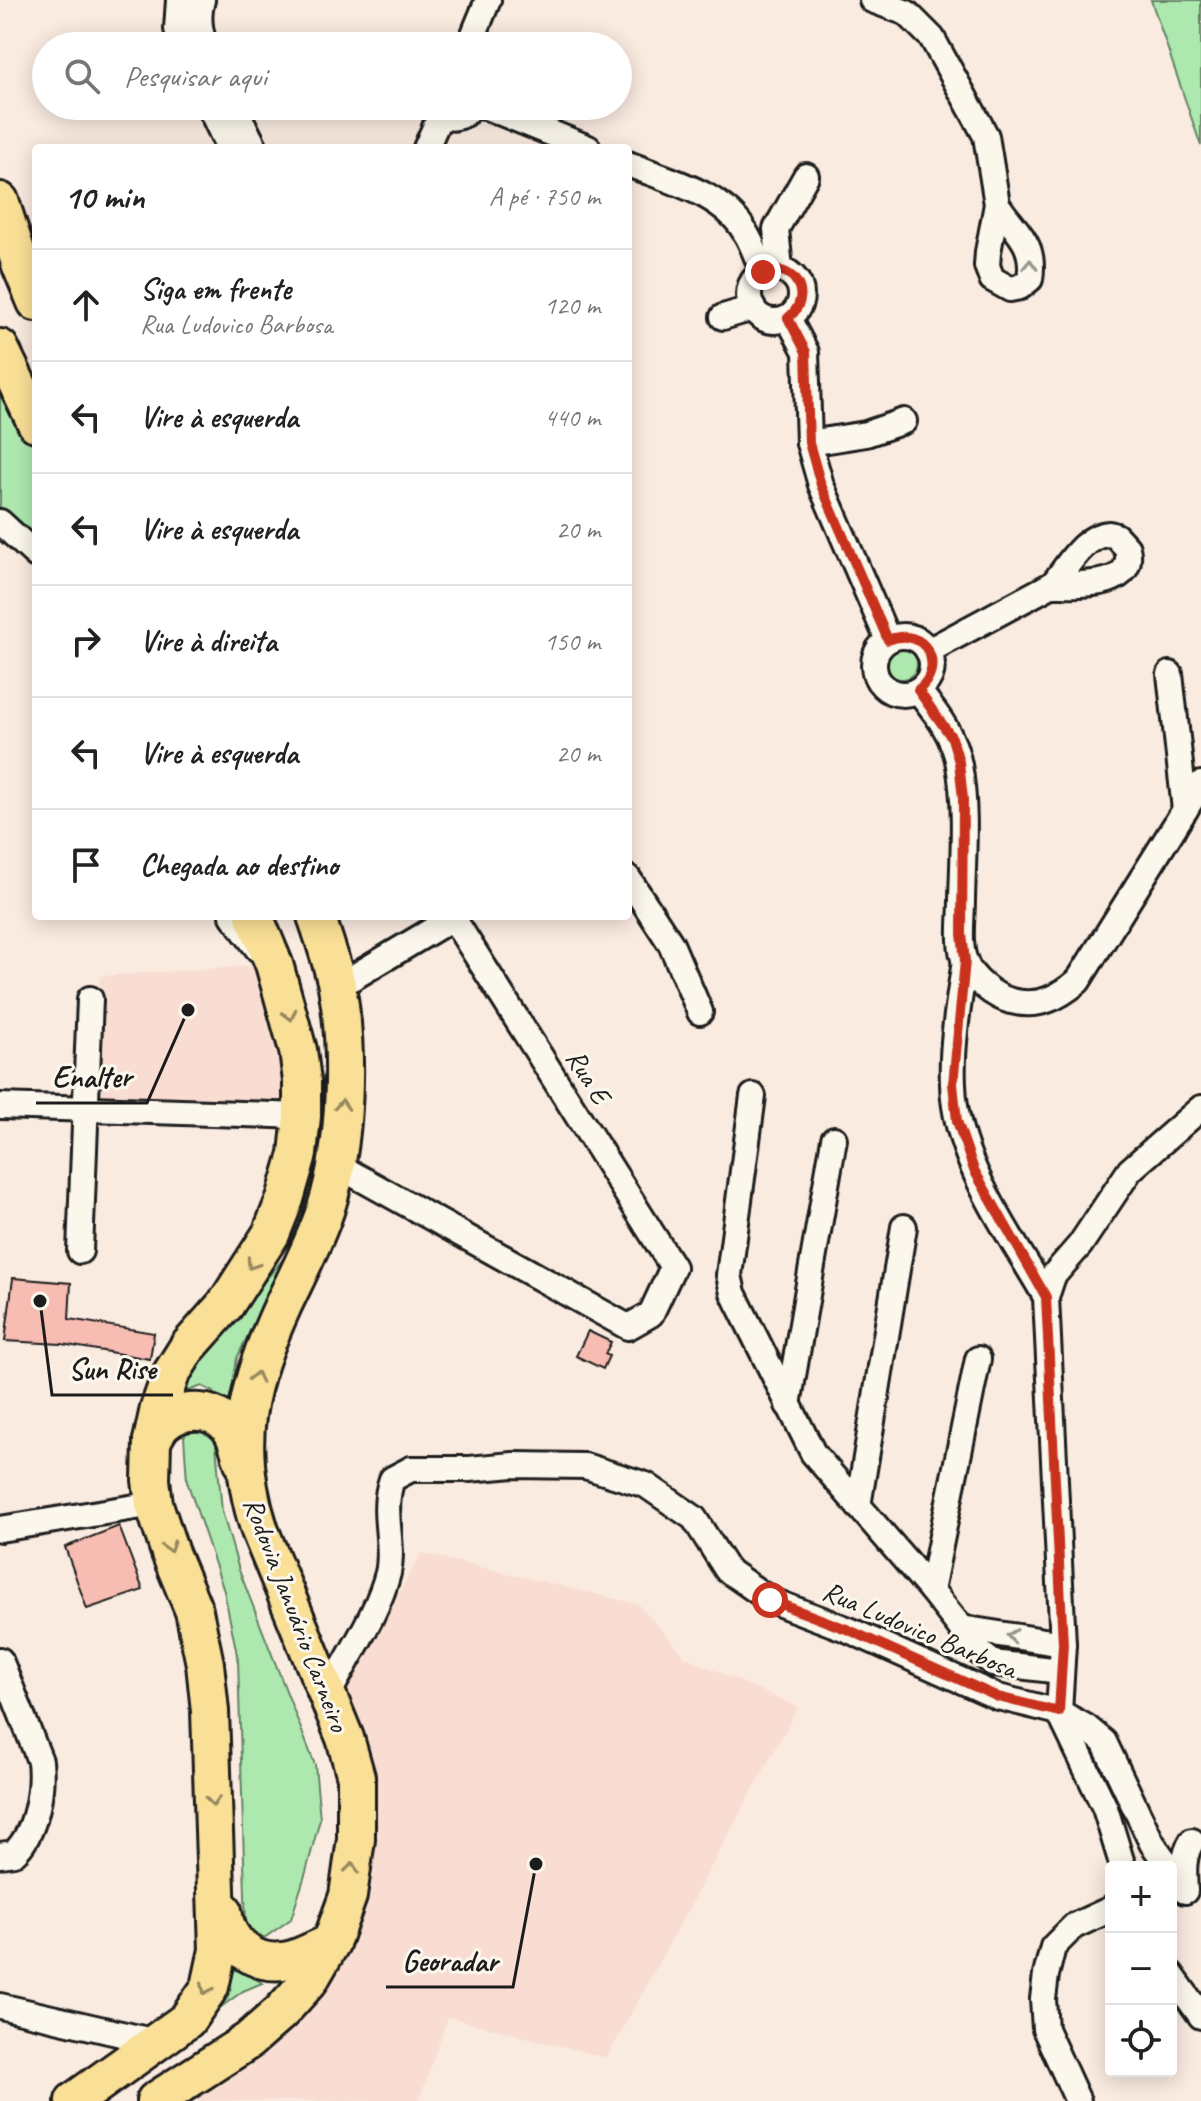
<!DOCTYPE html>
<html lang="pt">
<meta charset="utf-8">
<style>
:root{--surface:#fff;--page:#f6f6f6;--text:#222;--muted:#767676;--line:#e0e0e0}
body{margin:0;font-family:Caveat,sans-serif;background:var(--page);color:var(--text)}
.controls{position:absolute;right:24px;bottom:24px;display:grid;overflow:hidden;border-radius:8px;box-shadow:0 4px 20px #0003}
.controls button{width:72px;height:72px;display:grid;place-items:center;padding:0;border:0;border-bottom:2px solid var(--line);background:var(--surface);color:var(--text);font:40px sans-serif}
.stop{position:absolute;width:24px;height:24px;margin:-18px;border:6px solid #c8321e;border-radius:50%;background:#fff}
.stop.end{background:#c8321e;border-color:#fff;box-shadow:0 2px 8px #0008}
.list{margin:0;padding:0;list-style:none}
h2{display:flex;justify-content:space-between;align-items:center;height:104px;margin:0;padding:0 32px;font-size:34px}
h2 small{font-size:26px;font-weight:400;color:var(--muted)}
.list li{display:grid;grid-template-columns:52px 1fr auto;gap:24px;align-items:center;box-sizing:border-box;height:112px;padding:0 32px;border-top:2px solid var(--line)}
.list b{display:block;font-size:30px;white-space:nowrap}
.list p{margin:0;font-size:26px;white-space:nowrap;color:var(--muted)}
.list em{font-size:26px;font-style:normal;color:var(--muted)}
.icon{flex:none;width:44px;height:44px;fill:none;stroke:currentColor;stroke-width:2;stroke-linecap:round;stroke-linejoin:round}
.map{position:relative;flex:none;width:1201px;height:2101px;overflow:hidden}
.search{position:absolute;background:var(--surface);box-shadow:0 4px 20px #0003;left:32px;top:32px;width:600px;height:88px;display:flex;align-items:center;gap:20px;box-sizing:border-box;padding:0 28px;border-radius:44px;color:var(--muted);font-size:30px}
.panel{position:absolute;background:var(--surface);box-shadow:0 4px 20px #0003;left:32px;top:144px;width:600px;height:776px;border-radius:8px}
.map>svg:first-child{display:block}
</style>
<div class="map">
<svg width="1201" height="2101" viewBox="0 0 1201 2101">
<rect width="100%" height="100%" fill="#faebe0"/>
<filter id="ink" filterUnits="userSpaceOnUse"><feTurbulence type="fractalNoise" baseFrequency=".0125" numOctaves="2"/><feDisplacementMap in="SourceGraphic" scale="16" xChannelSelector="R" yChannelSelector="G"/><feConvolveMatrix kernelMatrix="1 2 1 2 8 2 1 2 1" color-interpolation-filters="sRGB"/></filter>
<g filter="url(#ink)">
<!-- built -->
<g fill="#f9ddd2">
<path d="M265,965L287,1045V1104L92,1098L100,976Z"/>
<path d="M421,1553L638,1604L686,1657L798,1707L607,2058L448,2017L419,2101H180L359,1902L341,1697Z"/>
</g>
<!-- green -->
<g fill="#ade9ae" stroke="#648265" stroke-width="2">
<path d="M1151,0H1201V146Z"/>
<path d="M0,359L36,433V544L0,508Z"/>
<circle cx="902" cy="664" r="15"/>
<path d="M285,1257L237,1358L228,1415L214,1392L202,1386L182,1393L201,1355Z"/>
<path d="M198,1422L215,1434L222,1511L239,1570L315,1765L320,1819L306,1872L291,1919L264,1938L246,1929L238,1659L224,1591L187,1481L184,1436Z"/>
<path d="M227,1961L262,1983L243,1991L206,2018Z"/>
</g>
<!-- building -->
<g fill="#f7bcb2" stroke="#1c1c1c" stroke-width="2">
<path d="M13,1278L71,1283L69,1319L154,1333L150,1359L62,1344L5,1341Z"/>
<path d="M588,1331L611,1342L605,1354L609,1356L603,1369L576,1356Z"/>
<path d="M119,1526L143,1590L87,1609L65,1547Z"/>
</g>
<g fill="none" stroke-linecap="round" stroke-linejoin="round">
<!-- minor casing -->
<g stroke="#1c1c1c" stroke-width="30">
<g id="minor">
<path d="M179,0L177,29L182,46"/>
<path d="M202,0C197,16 199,30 205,46"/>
<path d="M872,0L907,13L932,38L986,136L997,204L988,252L987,266L992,279L1010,289L1020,287L1030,279C1036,242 1015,232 997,204"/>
<path d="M469,46L488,0"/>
<path d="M209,106L229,148"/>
<path d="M234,106L255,148"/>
<path d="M429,106C443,121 460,122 473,106"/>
<path d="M484,106L588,148"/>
<path d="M426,148L440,116"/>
<path d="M628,164C667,180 723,193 745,232C753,244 757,259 763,272"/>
<circle cx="775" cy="295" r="26"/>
<path d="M780,269L776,229L806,176"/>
<path d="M723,317L753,308"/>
<path d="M788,318L806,352L809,443L821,485L888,640"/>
<path d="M809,443L866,434L904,421"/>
<path d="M0,522L36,555"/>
<path d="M1109,534L1116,536L1127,548C1137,589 1079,584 1053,584C1067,567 1084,535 1109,534Z"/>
<circle cx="903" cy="665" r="29"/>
<path d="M928,651L1053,584"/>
<path d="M1170,674L1185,810"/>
<path d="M918,690C936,713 954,735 959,765C967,809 963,855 962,900C962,919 958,944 965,962C972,979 993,996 1011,1001C1038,1008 1058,998 1078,981L1201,784"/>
<path d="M628,878L671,944L700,1012"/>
<path d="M233,916L258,949"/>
<path d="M965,961C959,1001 951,1044 953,1084C955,1161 1009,1232 1046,1297"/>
<path d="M337,987L456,916"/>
<path d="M753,1096L729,1275L733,1293L813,1453L931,1590L961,1628L970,1645L993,1663L1061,1671"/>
<path d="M0,1106L302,1116"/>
<path d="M335,1164L628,1327L651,1314L673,1267L453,918"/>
<path d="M80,1251L90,999"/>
<path d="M788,1405L834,1139"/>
<path d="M858,1506L904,1227"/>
<path d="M0,1529L154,1504"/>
<path d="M931,1590L978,1359"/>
<path d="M961,1628L1063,1644"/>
<path d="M0,1660L40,1761C43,1790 36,1833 14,1853L0,1855"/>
<path d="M327,1691L333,1686C352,1650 378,1612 388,1573C395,1543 380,1513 392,1479L411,1469H469L513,1465L585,1466L646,1485L694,1518L727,1570L770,1600L849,1630L998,1697L1059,1712L1086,1727L1104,1742L1152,1843L1169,1867"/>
<path d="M1123,1867L1105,1808L1059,1712L1063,1644L1046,1297L1053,1276L1080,1245L1130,1170L1201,1108"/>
<path d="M1185,1891C1184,1873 1182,1857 1192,1841"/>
<path d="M1171,1974L1201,2016"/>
<path d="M0,2006L156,2042"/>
<path d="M1078,2101L1045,2029L1043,1999L1046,1975L1053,1947L1074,1926L1111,1909"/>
</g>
</g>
<!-- highway casing -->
<g stroke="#1c1c1c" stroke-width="42">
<g id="highway">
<path d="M0,201L21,266L36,302"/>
<path d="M0,348L36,423"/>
<path d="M152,1441C155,1436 158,1430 162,1425C180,1407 213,1407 229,1427C237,1436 239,1452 243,1462"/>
<path d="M223,1910C226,1944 255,1968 289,1960C303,1957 317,1948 331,1943"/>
<path d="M74,2101L187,2020L210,1987L218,1950L210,1711L205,1664L194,1611L170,1553L154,1504L151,1480L152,1441L159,1408L171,1374L188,1347L226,1304L271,1234L285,1199L298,1154L302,1116V1081L298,1050L274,964L254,916"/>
<path d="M155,2101L248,2041L281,2012L309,1981L331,1943L348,1896L356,1839V1777L345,1738L260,1531C231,1443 247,1384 284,1303C299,1272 315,1241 326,1208C346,1144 349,1052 337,986C332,962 324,939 316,916"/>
</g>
</g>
<!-- minor -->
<use href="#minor" stroke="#fbf7ec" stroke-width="24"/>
<!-- highway -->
<use href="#highway" stroke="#fadf96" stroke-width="36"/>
</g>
<!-- one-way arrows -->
<defs><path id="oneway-chevron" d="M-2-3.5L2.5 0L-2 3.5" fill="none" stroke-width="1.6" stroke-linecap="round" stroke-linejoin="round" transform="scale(2)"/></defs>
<g stroke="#97948e">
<use href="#oneway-chevron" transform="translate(1030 265) rotate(-88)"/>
<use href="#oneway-chevron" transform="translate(1012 1636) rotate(-171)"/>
</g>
<g stroke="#96875f">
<use href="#oneway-chevron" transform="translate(290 1015) rotate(75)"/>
<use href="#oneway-chevron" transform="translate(342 1105) rotate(-87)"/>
<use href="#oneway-chevron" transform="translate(252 1264) rotate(123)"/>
<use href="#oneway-chevron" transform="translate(256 1377) rotate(-76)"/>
<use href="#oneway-chevron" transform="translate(169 1547) rotate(71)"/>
<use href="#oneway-chevron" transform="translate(213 1801) rotate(87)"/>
<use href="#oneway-chevron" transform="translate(352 1868) rotate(-82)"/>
<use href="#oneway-chevron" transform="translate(206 1989) rotate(116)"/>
</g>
</g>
<g fill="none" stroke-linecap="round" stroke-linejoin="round" filter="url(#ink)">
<!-- route -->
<path stroke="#c8321e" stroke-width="10" d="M763,272C794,261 815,297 788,318L806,352L809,443L821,485L888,640C924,625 948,666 918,690L952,738L959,762L963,799L962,934L965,961L953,1084L957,1121L974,1170L1046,1297L1063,1644L1059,1712L998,1697L849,1630L770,1600"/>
</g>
<g text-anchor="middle" stroke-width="6" stroke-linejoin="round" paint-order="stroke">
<!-- street labels -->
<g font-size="28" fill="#1c1c1c" stroke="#fbf7ec">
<text transform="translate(589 1076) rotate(58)" y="10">Rua E</text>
<text transform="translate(297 1614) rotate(69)" y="10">Rodovia Januário Carneiro</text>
<text transform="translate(920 1629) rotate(23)" y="10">Rua Ludovico Barbosa</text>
</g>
</g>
<!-- callouts -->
<path fill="none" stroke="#1c1c1c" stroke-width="3" d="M188 1010L147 1103H36M40 1301L52 1395H173M536 1864L513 1987H386"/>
<g fill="#1c1c1c" stroke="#fbf7ec" stroke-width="3">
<circle cx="188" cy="1010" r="8"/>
<circle cx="40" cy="1301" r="8"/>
<circle cx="536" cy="1864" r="8"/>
</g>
<g font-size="30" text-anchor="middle" font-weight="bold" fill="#1c1c1c" stroke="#fbf7ec" stroke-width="6" stroke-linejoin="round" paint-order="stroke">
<text x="92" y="1087">Enalter</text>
<text x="112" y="1379">Sun Rise</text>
<text x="450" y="1971">Georadar</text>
</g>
</svg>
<div class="controls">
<button>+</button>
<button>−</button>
<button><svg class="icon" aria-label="locate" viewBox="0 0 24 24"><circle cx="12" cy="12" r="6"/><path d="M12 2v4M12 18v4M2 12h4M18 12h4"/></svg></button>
</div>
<div class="stop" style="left:770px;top:1600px"></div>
<div class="stop end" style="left:763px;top:272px"></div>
<div class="search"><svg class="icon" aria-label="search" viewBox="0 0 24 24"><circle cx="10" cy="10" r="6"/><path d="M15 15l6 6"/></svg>Pesquisar aqui</div>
<section class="panel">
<h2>10 min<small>A pé · 750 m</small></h2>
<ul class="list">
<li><svg class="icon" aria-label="ahead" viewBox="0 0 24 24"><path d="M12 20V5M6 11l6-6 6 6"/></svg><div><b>Siga em frente</b><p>Rua Ludovico Barbosa</p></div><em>120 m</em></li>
<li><svg class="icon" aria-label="left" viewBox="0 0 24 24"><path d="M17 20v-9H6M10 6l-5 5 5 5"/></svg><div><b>Vire à esquerda</b></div><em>440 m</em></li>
<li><svg class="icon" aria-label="left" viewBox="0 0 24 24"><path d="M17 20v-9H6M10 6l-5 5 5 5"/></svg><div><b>Vire à esquerda</b></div><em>20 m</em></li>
<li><svg class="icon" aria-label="right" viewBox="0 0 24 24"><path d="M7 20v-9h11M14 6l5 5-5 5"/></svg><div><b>Vire à direita</b></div><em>150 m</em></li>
<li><svg class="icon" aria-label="left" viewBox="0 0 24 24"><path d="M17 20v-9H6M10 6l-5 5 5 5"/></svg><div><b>Vire à esquerda</b></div><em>20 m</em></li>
<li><svg class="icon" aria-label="arrive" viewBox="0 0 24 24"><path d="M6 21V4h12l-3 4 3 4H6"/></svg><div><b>Chegada ao destino</b></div></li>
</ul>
</section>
</div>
